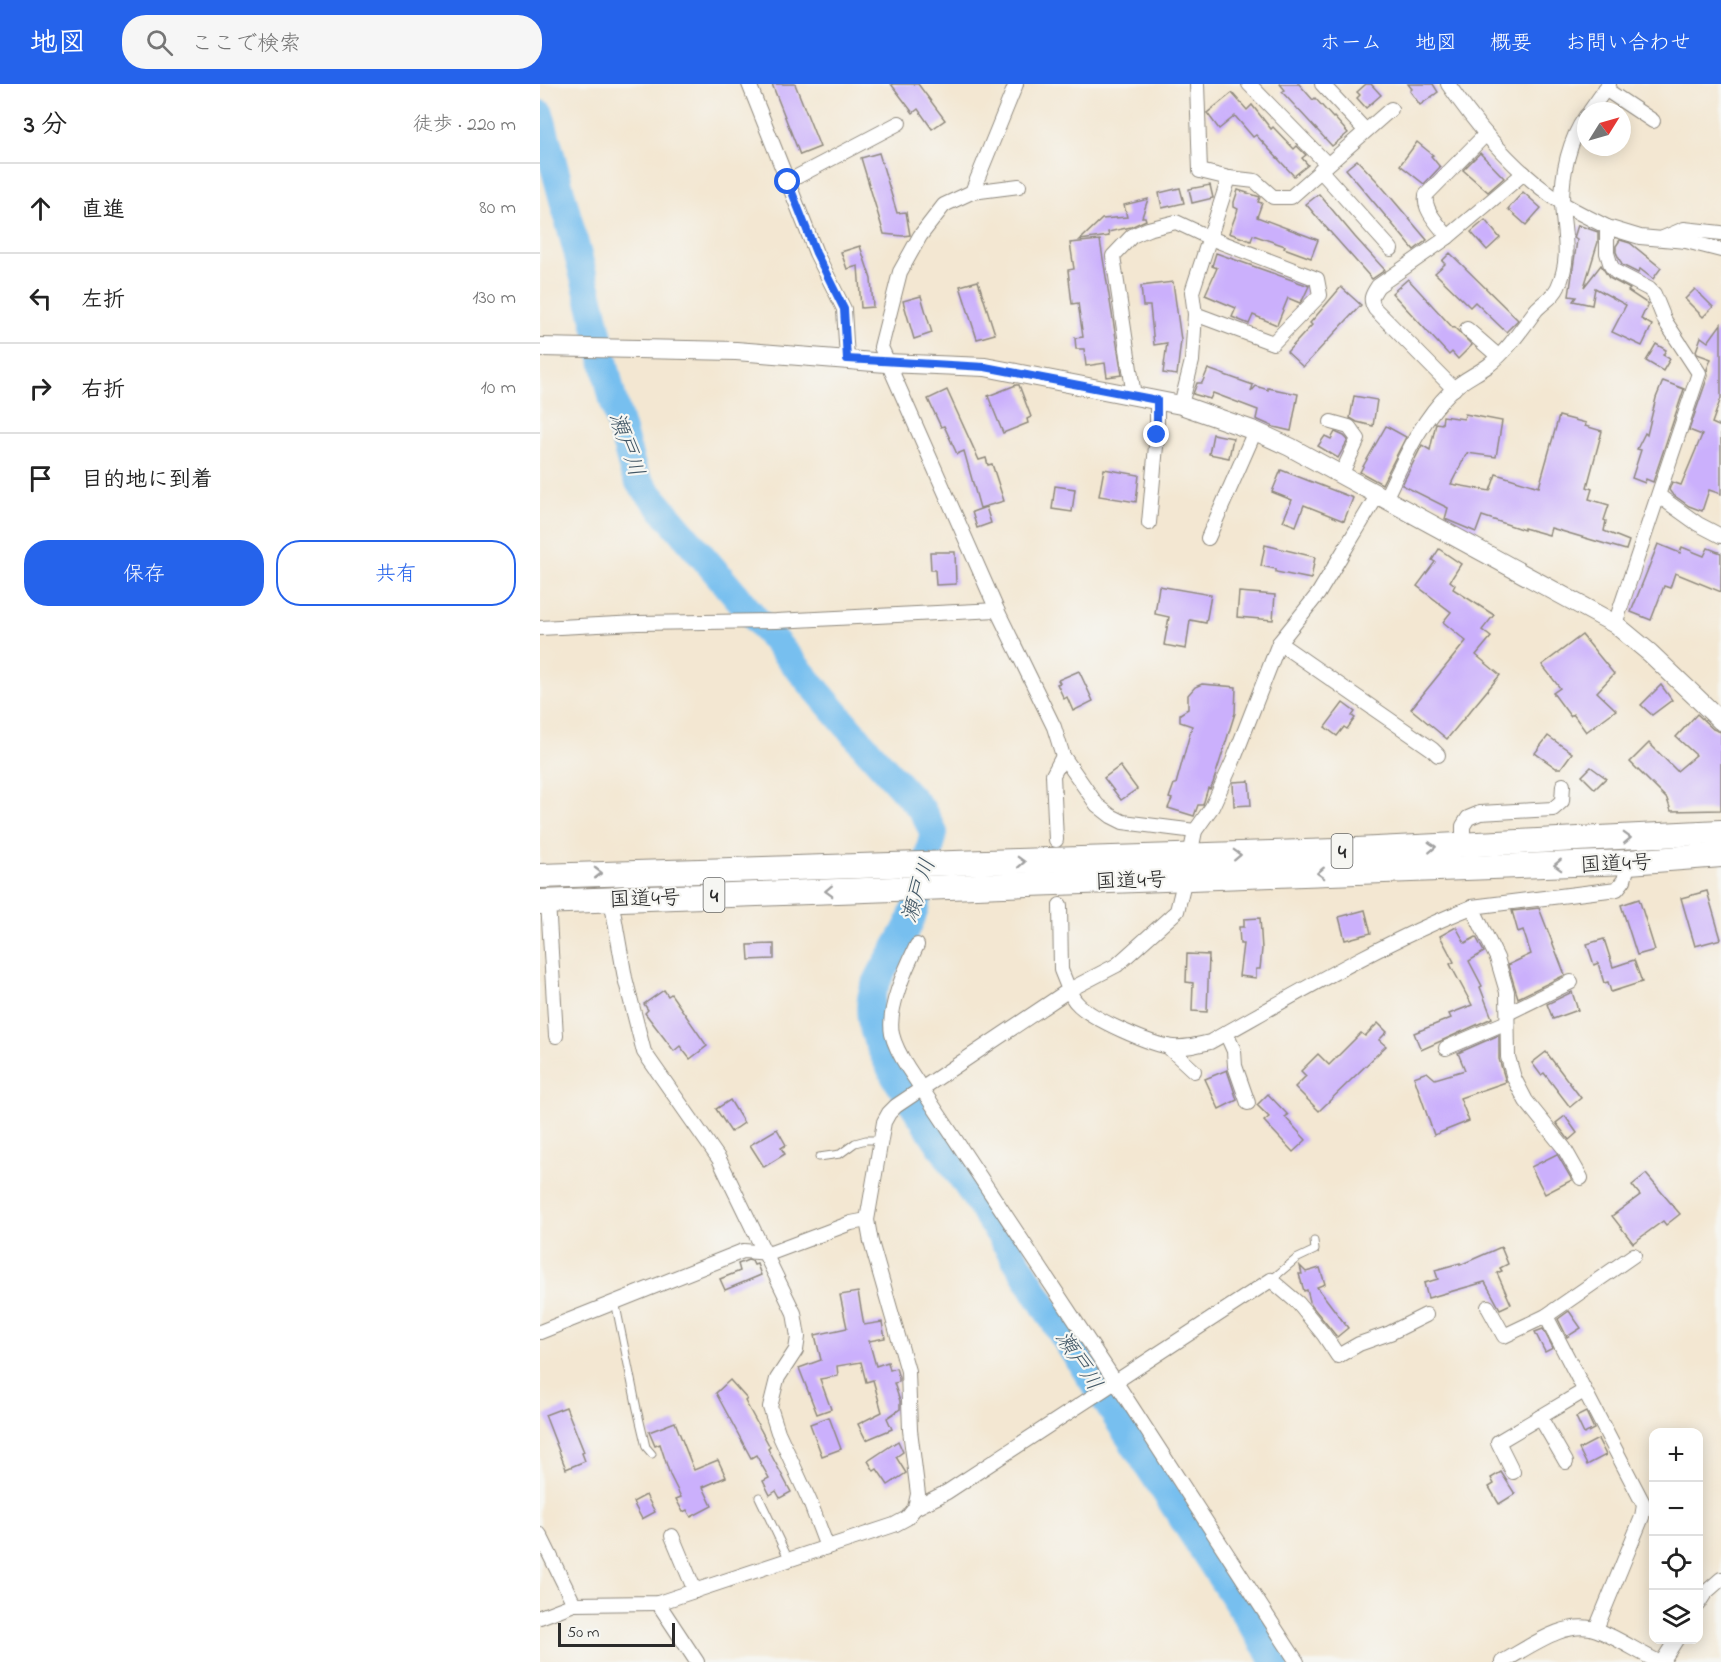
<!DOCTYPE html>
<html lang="ja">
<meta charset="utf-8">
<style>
:root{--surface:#fff;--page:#f6f6f6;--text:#222;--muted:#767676;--line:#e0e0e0;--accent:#2563eb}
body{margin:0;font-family:"Indie Flower","Klee One",sans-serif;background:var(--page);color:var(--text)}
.controls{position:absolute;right:18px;bottom:18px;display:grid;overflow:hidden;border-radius:12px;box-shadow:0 3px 15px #0003}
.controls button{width:54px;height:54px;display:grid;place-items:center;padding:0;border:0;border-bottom:2px solid var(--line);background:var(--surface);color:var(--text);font:30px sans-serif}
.compass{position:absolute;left:1037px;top:18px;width:54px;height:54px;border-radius:50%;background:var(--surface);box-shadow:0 3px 15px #0003;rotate:53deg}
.scale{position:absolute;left:18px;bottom:15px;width:117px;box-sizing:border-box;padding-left:6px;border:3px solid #2b2b2b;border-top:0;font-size:16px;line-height:21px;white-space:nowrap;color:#2b2b2b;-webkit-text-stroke:4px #f6f6f2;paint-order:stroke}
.stop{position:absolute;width:18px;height:18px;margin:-14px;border:4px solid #2563eb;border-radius:50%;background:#fff}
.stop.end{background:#2563eb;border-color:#fff;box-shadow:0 2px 6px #0008}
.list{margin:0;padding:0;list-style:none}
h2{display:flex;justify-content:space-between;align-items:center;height:78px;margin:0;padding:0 24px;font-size:26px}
h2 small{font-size:20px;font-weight:400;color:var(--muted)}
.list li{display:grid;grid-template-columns:39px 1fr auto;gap:18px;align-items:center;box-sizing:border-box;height:90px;padding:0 24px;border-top:2px solid var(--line)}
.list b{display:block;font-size:22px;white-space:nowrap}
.list em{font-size:20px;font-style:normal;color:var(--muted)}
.actions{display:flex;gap:12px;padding:18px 24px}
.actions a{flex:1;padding:14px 0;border:2px solid var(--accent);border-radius:24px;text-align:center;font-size:21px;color:var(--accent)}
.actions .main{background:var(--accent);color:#fff}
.icon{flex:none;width:33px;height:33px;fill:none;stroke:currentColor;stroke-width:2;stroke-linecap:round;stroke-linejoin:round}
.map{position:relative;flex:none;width:1181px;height:1578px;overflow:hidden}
header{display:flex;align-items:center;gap:36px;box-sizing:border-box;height:84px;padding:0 30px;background:var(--accent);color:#fff}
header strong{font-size:28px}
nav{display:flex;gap:33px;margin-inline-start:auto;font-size:21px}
.search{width:420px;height:54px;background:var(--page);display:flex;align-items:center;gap:15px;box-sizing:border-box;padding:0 21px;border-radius:24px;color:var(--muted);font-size:22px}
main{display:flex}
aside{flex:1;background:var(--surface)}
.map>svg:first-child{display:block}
</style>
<header>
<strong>地図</strong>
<div class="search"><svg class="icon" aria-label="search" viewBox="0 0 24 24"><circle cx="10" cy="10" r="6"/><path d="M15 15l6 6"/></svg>ここで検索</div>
<nav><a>ホーム</a><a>地図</a><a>概要</a><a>お問い合わせ</a></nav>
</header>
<main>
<aside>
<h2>3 分<small>徒歩 · 220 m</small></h2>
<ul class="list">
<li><svg class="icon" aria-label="ahead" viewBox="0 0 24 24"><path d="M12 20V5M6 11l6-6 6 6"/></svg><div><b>直進</b></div><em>80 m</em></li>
<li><svg class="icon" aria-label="left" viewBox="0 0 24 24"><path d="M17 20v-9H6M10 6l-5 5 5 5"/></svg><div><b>左折</b></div><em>130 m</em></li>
<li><svg class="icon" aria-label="right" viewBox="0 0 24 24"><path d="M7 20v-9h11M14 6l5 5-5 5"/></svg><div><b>右折</b></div><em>10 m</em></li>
<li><svg class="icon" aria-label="arrive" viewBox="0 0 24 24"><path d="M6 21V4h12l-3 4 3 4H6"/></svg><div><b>目的地に到着</b></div></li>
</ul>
<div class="actions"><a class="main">保存</a><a>共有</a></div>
</aside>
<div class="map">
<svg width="1181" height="1578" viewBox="0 0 1181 1578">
<rect width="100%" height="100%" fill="#f6f6f2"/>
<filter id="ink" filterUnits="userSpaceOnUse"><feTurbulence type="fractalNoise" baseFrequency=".0167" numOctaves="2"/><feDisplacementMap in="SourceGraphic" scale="12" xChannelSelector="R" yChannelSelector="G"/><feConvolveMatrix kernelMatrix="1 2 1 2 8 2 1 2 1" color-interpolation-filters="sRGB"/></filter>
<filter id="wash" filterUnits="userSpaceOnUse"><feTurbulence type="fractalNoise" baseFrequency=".008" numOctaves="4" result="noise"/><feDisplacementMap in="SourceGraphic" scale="24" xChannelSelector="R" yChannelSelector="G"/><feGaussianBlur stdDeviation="1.35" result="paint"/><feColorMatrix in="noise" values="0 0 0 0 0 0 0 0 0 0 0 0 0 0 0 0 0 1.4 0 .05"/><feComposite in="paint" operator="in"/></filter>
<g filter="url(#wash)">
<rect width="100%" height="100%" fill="#f3e7d2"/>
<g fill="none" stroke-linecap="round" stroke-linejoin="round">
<!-- river -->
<path stroke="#77bfef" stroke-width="28" d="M0,30L53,227L72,312L93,386L99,398L326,664L382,726L394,749C386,778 381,814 368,842C358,863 344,881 335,902C321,933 341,966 355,993L466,1160L522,1250L736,1578"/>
</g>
<g id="blocks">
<!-- building -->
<g fill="#cbb0fc">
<path d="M232,0H255L280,63L260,71Z"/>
<path d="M351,0H378L405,36L392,45L378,25L373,29Z"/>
<path d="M740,0H759L773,16L775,14L793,34L794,33L808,49L792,62L742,8L745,6Z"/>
<path d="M826,0H831L841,11L826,24L817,14L820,11L817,8Z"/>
<path d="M868,0H893L898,8L880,21L870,7L872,5Z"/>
<path d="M692,9L707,26L712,21L731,45L733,43L754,65L757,62L766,71L762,74L768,81L754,92L716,51L713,53L695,32L679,45L667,29Z"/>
<path d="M877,58L893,71L891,72L900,83L884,100L860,81Z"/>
<path d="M339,69L357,129L366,128L370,151L363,152L344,150L321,74Z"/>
<path d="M940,69L964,94L948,108L923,86Z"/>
<path d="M817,76L837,97L887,156L874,166L806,85Z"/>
<path d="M670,101L673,114L652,119L649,105Z"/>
<path d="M640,104L644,119L622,124L619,109Z"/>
<path d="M698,106L720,113L718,118L722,119L717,133L778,156L771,174L744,164L745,162L713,151L711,157L689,149L698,125L694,123V118Z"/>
<path d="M983,108L1001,124L986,141L968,125Z"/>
<path d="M779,110L815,153L845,186L832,195L783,140L766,120Z"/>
<path d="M608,115L602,133H605L606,136L591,143L568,148L569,152L540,156L562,135L587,133L584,121Z"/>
<path d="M945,136L960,154L947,166L931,148Z"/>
<path d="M1038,141L1058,148V158L1044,203L1061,181L1069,194L1090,205L1088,207L1108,220L1101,235L1112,241L1102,262L1072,248L1086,221L1055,204L1052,221L1033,217L1036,213L1029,212L1037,156L1034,154Z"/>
<path d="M560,156L582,291L567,293L565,279L546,282L544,265H536L535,254L543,253L538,219L532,220L528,186L534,185L530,159Z"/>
<path d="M1080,156L1090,159L1121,184L1113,195L1100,185L1098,189L1082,181L1076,168V162Z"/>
<path d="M320,162L331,195L333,223L321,224L318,182L307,185L301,168Z"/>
<path d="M676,169L769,202L763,215L760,219L748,214L737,241L713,231L709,240L692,233L696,224L665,211L677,184L672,182Z"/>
<path d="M910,169L978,236L966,248L935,218L930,223L895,189L905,180L902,177Z"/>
<path d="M868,195L913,244L914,243L932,261L918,275L912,268L909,271L852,209Z"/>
<path d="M438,197L455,250L437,255L420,202Z"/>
<path d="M633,198L641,256L637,291L623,289L627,259L614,261L610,222H603L601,202Z"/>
<path d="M801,203L821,221L763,283L747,268L772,241L770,239Z"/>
<path d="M1155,205L1173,223L1163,233L1145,215Z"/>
<path d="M381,212L392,249L374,255L363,217Z"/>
<path d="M1181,240V314L1172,339L1181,343V410L1169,406L1162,427L1149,422L1132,410L1129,406L1132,398L1141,401L1162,351L1149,346L1168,292L1167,285L1171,275L1157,270L1156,267L1161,253L1168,258Z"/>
<path d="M1116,260L1126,266L1123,271L1130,275L1123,287L1106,277Z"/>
<path d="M668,285L713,301L711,308L716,302L728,306V304L758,310L751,347L734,343L716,335L718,326L673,309L670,315L653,310L657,299H662Z"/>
<path d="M1123,297L1144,305L1113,398L1106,395L1105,399L1092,394L1101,366L1097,365L1105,349L1107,351L1116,314Z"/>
<path d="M476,301H479L491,333L487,335L488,339L463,349L448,312Z"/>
<path d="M407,306L439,376L446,374L448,381L452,380L464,417L440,424L424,367L417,370L404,342L401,343L388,315Z"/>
<path d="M814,312L837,316L833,342L817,338L810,334Z"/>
<path d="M925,330L962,337L956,373L927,369L911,400L950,407L956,390L999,403L1019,332L1046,339L1045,342L1062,347L1047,403L1052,405L1049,415L1069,421L1064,436L1066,437L1064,447L1089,457L1086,466L1011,444L1009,451L984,444V446L942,432L936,448L905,435L908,424L862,401L882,361L890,366L896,339L902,340L903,332L924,335Z"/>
<path d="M846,342L866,353L842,400L820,388Z"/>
<path d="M795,348L804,352L808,356L798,374L778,362L785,352L791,355Z"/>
<path d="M673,350L693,354L689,374L669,370Z"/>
<path d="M564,385L599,391L596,418L559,412Z"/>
<path d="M741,386L813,414L804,437L764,421L756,442L743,437L752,416L732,408Z"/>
<path d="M515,402L535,405L532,428L512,425Z"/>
<path d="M446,423L451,439L437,444L432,428Z"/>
<path d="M1118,460L1140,469L1142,463L1164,472L1168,464L1181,469V508L1135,489L1130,504L1124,502L1111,536L1091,528Z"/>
<path d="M725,461L775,473L771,495L736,488V485L721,482Z"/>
<path d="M899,465L921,480L910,497L915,501L913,505L954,531L942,546L951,553L936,571L960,591L907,655L871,625L926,557L903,538L911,528L877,502L895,478L892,476Z"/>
<path d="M390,468H415L416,500L396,501L395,486H391Z"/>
<path d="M619,502L671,511L666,539L650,536L646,565L624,561L629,533L615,530Z"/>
<path d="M699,508L735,511L733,536L697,533Z"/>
<path d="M1042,551L1074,590L1057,608L1076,626L1046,648L1033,630L1030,632L1013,609L1020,604L1002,581Z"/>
<path d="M539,587L553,617L533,627L527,613L524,615L517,600L520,599L518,596Z"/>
<path d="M662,600L696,603L695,629L673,699L670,705L668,704L663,721H658L654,732L628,724L632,715L629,714L634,700H636L652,642L640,638V630L648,625V611L655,603Z"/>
<path d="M1121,601L1132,616L1112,631L1101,621Z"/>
<path d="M803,619L815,628L812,632L815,634L807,645L804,643L797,652L785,643Z"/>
<path d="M1157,630L1173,645L1181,648V726L1131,727L1127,715L1090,678L1109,659L1137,687L1156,671L1136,653Z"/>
<path d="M1008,652L1032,669L1021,684H1016L995,669Z"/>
<path d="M580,682L597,705L581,716L564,694Z"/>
<path d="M1051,683L1066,694L1055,705L1042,692Z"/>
<path d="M709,697L711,721L694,722L693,698Z"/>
<path d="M1167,807L1181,855L1155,862L1141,814Z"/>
<path d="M1099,815L1115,866L1097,871L1081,821Z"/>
<path d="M999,824L1025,891L978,914L968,881L991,870L983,846L978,848L972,827Z"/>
<path d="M825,826L831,849L805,856L799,833Z"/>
<path d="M720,834L722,865L720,885H716V894L699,892L703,860H700L699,843H704V835Z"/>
<path d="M916,843L925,859L936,853L944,868L929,877L942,902L940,903L952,934L881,966L874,949L911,934L909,930L932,921L910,880L914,878L900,852Z"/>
<path d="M1064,855L1073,883L1094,876L1102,898L1071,908L1068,898L1064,899L1058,879L1054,881L1047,860Z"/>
<path d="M234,860V875L209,876L208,861Z"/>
<path d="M647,870L669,871L667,928L652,927L653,899L646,898Z"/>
<path d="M124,906L128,912L131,910L167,962L150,975L140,962L134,967L105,929L108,926L104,920Z"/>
<path d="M1032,908L1038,926L1013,935L1007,920Z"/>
<path d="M838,939L847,948L839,956L846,962L779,1027L755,1003L766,992L761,987L778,970L789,981L821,949L825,952Z"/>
<path d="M959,951V975L966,998L920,1014L929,1037L894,1051L874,993L887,988L895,995L925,986L918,969Z"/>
<path d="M1006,968L1041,1014L1030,1023L1004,989L1001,991L992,979Z"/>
<path d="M687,986L697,1016L679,1025L665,995Z"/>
<path d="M728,1010L748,1031L745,1033L766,1056L753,1068L724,1037L729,1033L717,1021Z"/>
<path d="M190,1016L204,1039L191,1048L176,1025Z"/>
<path d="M1025,1032L1037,1049L1029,1056L1016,1039Z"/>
<path d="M237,1045L246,1061L241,1064L245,1070L224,1083L210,1061Z"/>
<path d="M1017,1070L1032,1096L1005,1110L991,1083Z"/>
<path d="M1106,1090L1140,1130L1126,1141L1123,1137L1093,1159L1072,1132L1100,1111L1092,1101Z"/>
<path d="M961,1163L968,1180L960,1184L962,1187L957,1189L971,1220L960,1225L945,1198L888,1214L884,1199L898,1195L895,1186L920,1179V1181Z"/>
<path d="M208,1176L212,1177L214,1181L217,1180L221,1191L185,1206L180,1195L200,1187L198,1180Z"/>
<path d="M760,1182L766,1188L780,1184L785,1200L777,1203L808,1244L797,1253L771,1221L767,1206L764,1207L759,1190H762Z"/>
<path d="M318,1208L324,1241L342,1238L345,1254L329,1257L336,1282L348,1278L350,1286L356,1284L359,1294V1298L354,1299L360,1317V1325L347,1334L352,1345L326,1356L318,1340L342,1328L333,1296L326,1298L321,1278L297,1282L298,1292L280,1295L291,1325L277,1330L259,1284L281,1276L275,1251L307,1244L300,1211Z"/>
<path d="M1029,1227L1041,1244L1027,1253L1018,1235Z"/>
<path d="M1003,1245L1013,1264L1005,1268L995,1248Z"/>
<path d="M190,1296L207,1315L205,1317L230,1363L228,1365L251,1408L240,1414L236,1407L230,1411L223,1397L229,1394L216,1371L211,1374L176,1309Z"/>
<path d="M26,1323L44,1368L42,1369L45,1377L26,1385L5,1331Z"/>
<path d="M1046,1328L1054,1345L1044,1350L1036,1333Z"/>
<path d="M289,1333L301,1365L282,1372L270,1340Z"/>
<path d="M135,1338L154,1386L178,1376L186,1393L163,1403L172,1422L151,1433L147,1426L143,1428L136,1415L141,1413L130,1391L120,1360L115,1362L109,1348Z"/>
<path d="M1058,1355L1066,1371L1047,1381L1039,1365Z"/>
<path d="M358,1357L363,1368L356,1373L366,1389L348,1401L337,1385L334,1387L328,1377Z"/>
<path d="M961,1388L975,1410L959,1420L949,1403L954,1400L951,1394Z"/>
<path d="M106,1411L115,1428L102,1435L93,1418Z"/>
</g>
</g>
</g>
<g filter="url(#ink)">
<use href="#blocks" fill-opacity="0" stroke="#8f897e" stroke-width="1.5"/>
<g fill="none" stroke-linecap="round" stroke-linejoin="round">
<!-- lane casing -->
<g stroke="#8f897e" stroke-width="9">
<g id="lane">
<path d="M279,1073L300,1070L315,1059L326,1056H341"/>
<path d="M731,1196L756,1175L775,1166L774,1157"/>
<path d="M75,1217L97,1325L106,1363L112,1370"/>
<path d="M219,1413L249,1476"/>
</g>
</g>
<!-- street casing -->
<g stroke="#8f897e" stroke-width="16">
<g id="street">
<path d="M209,0L276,169L304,225L307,275"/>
<path d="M476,0L432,108L404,121L380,152L360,188L341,263L457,526L514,643L523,672L557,721L571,732L583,738L655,747"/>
<path d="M657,0L660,87L689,94L715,97L733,113H751L851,25"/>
<path d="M709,0L787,80"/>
<path d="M782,0L825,46"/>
<path d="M908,0C938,44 976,89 1022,119C1036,128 1052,135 1067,143V169L1071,182L1076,188L1109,205L1114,210L1125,237L1159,289L1075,540"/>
<path d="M1065,5L1113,37"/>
<path d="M1050,27L1069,0"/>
<path d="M780,86L851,165"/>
<path d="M247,98L359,39"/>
<path d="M432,108L479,102"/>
<path d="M1067,143L1100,153L1146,157L1181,166"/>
<path d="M908,153C899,141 883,126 886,111L946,50"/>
<path d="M1123,154L1144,145L1181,149"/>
<path d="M927,245L958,272"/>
<path d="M914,305L835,225C829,215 832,211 838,202L908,153L984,89"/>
<path d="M594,312L573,172L592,152L608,145L636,138L670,154L777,195L780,211L733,259L655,230"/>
<path d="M641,321L652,277L655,230L652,208L689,94"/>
<path d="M791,338L809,343L818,355L801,391"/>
<path d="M1119,412L1158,440L1181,452"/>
<path d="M845,415C864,376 880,337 911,307C922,296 937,290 949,281C968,266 981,246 996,226C1003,218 1013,214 1018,203C1032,173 1023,149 1022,118C1022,89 1029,56 1046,32"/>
<path d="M609,439L617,351V316"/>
<path d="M668,454L715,347"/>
<path d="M0,544L97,539L236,537L457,526"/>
<path d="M739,559L892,665L898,671"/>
<path d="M516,756L513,691L523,672"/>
<path d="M923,761V742L928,734L940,729L1013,725L1022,717L1023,701"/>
<path d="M650,772L655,747L672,723L693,677L739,559L778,510L837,412"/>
<path d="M645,794L637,827L577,881L529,906C531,910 533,915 536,918C549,934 613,962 633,963C646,964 658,961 670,958C756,910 841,859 932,823"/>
<path d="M71,815L85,894L104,968L179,1075L254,1229L258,1253L256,1266L237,1295L230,1323L238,1348L270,1418L287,1463"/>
<path d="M8,818L16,952"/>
<path d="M377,861C366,884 347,924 352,950C355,963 361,973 368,984L575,1297L757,1578"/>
<path d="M968,929L1031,898"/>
<path d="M686,949L694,967L695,982L708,1019"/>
<path d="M627,962L654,987"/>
<path d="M906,964L967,938"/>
<path d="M1041,1094L1024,1064L986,1017L974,994L968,973L967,908L957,874L932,823L1077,805L1084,796L1089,778"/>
<path d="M948,1223L964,1252L1006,1232L1094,1171"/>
<path d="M1006,1232L1104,1421L1102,1433L1056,1545"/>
<path d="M0,1248L203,1167L231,1169L311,1139L327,1136"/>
<path d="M1000,1333L1026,1378"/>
<path d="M973,1388L958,1358L1044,1307"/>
<path d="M375,1424L407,1408L731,1196L758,1219L784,1251L798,1272L819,1260L850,1249L886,1231"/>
<path d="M0,1451L34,1520"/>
<path d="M132,1452L155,1507"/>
<path d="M118,1519L157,1578"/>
<path d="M1158,1520L1165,1509L1181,1495"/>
<path d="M0,1533L34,1520L118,1519L354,1441L367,1434L375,1424L378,1410L370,1346L368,1287L331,1158L327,1136L344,1038L349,1029L356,1022L529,906L521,886L520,821"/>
<path d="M962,1578C988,1564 1027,1534 1057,1546C1078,1554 1098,1568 1119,1578"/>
<path d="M1122,1578L1136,1556"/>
</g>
</g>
<!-- secondary casing -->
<g stroke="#8f897e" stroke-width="20">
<path id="secondary" d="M0,263L196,267L346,279L445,283L641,321L715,347L750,363L1075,540L1110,569L1181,637"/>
</g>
<!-- highway casing -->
<g stroke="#8f897e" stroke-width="26">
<g id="highway">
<path d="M0,792L796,767L1181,748"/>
<path d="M0,818L1089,778L1181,771"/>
</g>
</g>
<!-- lane -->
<use href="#lane" stroke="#fff" stroke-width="7"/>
<!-- street -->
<use href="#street" stroke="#fff" stroke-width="14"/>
<!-- secondary -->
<use href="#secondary" stroke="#fff" stroke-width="18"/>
<!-- highway -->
<use href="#highway" stroke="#fff" stroke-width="24"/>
</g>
<!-- one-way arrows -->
<defs><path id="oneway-chevron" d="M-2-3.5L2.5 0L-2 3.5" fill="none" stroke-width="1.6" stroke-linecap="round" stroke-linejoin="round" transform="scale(1.5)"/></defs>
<g stroke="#a0a0a0">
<use href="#oneway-chevron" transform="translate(1087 754) rotate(-2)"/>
<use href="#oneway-chevron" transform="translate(892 763) rotate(-3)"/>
<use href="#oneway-chevron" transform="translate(697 771) rotate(-2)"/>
<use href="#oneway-chevron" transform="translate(481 778) rotate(-2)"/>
<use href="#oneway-chevron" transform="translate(1018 781) rotate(178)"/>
<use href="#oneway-chevron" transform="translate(58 789) rotate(-1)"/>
<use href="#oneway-chevron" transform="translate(781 789) rotate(178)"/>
<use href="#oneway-chevron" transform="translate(289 807) rotate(178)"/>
</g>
</g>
<g fill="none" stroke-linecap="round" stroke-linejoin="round" filter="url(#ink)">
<!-- route -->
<path stroke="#2563eb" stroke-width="8" d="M248,98L276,169L304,225L307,275L445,283L617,316V351"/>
</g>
<g text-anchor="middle" stroke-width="4.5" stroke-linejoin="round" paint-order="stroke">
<!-- shield labels -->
<g fill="#f6f6f2" stroke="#686867" stroke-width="1.5">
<rect x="791.5" y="750" width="21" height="34" rx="4.5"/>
<rect x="163.5" y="794" width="21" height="34" rx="4.5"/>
</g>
<g font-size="20" font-weight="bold" fill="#2b2b2b">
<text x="802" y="774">4</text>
<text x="174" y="818">4</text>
</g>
<!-- street labels -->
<g font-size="21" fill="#2b2b2b" stroke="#f6f6f2">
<text transform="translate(1076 779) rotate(-3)" y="7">国道4号</text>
<text transform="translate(591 796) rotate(-2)" y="7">国道4号</text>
<text transform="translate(105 814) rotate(-2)" y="7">国道4号</text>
</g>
<!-- water labels -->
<g font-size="22" font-style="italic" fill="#425766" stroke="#f6f6f2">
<text transform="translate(88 360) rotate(71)" y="8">瀬戸川</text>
<text transform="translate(377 806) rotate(-72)" y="8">瀬戸川</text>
<text transform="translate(540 1276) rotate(57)" y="8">瀬戸川</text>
</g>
</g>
</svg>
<div class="controls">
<button>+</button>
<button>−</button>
<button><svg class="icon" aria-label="locate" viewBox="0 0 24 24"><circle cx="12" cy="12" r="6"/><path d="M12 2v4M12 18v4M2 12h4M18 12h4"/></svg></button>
<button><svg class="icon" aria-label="layers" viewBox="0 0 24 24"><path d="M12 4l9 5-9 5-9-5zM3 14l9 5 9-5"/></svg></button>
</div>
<svg class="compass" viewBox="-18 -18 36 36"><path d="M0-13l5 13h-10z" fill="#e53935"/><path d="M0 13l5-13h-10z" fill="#767676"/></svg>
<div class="scale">50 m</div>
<div class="stop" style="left:248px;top:98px"></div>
<div class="stop end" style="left:617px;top:351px"></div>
</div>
</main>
